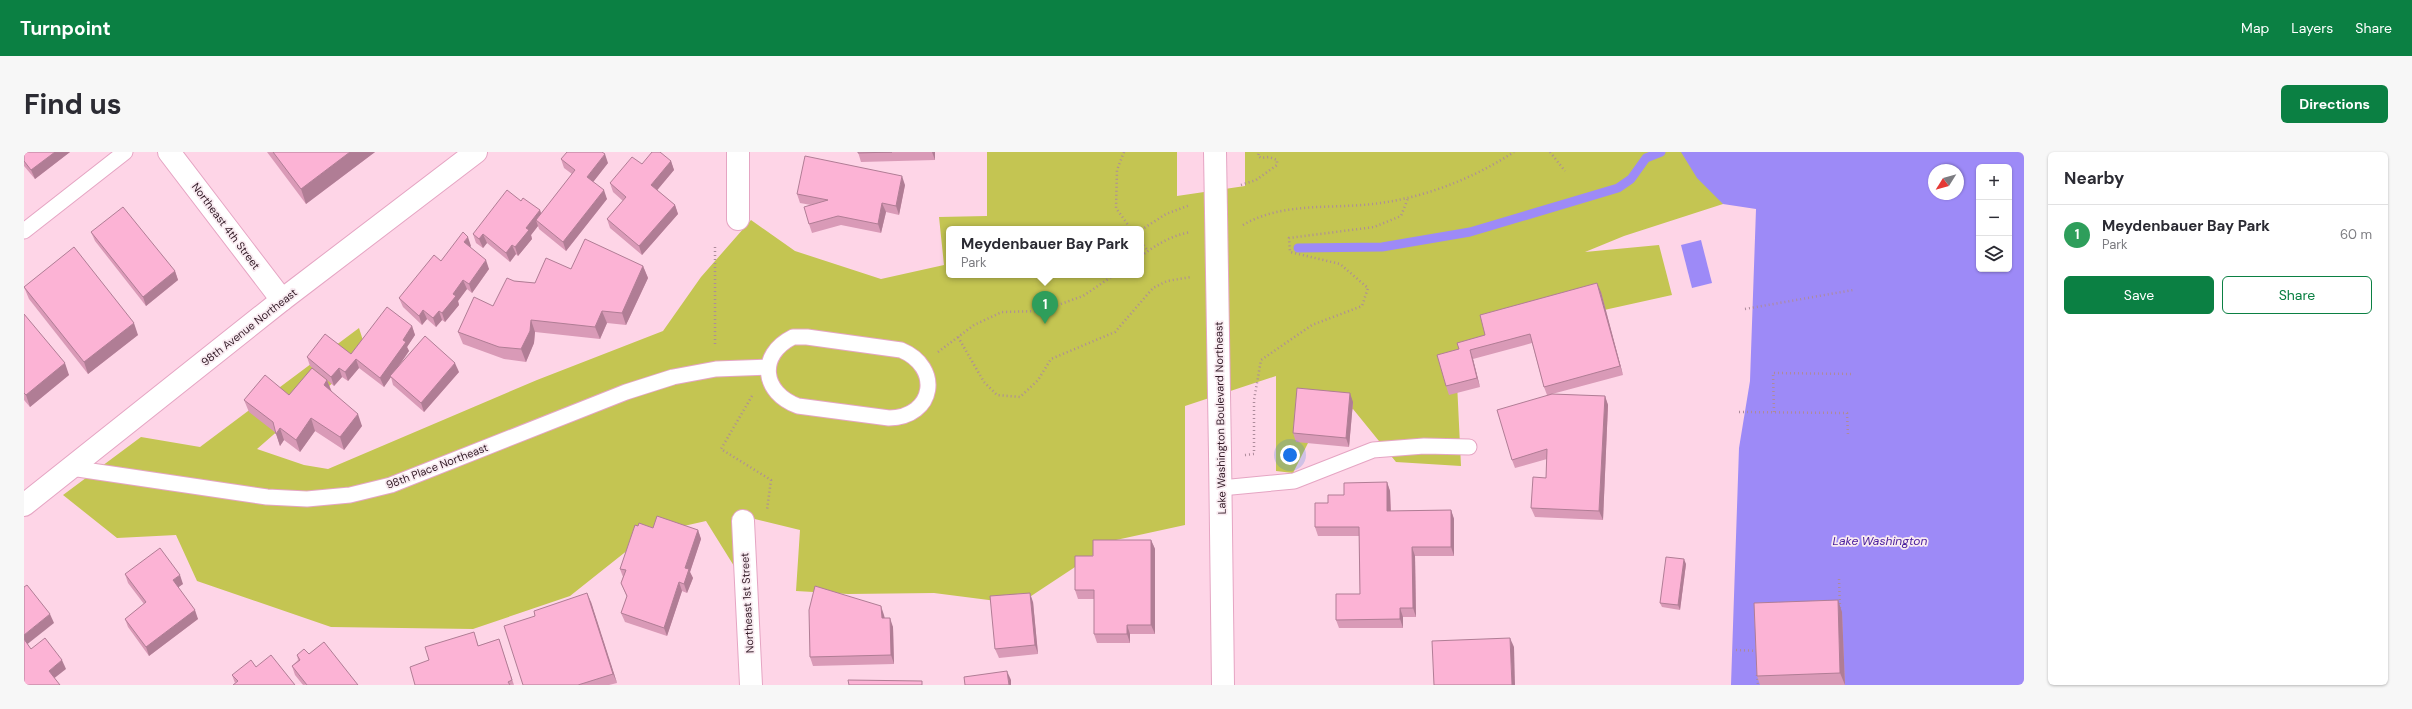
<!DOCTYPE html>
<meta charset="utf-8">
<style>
:root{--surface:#fff;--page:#f7f7f7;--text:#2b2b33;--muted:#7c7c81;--line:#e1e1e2;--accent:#0b8043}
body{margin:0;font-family:"DM Sans",sans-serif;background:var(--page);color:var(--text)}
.controls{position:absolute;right:12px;top:12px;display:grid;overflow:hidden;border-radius:6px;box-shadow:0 1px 3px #0004}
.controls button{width:36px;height:36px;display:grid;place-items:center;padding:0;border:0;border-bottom:1px solid var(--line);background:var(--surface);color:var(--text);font:20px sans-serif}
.compass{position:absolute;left:1904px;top:12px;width:36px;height:36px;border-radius:50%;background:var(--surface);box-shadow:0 1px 3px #0004;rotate:233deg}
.you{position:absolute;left:1266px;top:303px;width:14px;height:14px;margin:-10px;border:3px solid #fff;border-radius:50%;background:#1a73e8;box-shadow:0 0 0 6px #1a73e833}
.badge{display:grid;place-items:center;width:26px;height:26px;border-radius:50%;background:var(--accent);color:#fff;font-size:13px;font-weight:700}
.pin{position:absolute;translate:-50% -33px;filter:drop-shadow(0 1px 2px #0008)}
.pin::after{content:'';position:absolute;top:21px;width:14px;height:12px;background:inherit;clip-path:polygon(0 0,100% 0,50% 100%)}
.popup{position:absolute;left:922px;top:74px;width:198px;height:52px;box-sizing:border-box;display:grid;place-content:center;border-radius:6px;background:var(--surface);filter:drop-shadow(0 1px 3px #0005);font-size:13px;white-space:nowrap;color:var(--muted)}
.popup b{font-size:15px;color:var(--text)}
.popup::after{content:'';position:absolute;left:50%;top:100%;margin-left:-8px;border:8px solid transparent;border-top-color:var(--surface)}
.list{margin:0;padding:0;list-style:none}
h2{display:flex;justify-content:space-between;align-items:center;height:52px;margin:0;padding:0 16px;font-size:17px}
h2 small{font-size:13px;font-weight:400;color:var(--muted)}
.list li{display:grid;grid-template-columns:26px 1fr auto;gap:12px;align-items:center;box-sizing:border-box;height:60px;padding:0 16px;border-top:1px solid var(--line)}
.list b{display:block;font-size:15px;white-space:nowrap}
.list p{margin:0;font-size:13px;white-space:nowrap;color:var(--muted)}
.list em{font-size:13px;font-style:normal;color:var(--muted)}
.actions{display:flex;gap:8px;padding:12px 16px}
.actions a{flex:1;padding:9px 0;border:1px solid var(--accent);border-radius:6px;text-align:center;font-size:14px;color:var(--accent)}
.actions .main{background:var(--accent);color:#fff}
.icon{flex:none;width:22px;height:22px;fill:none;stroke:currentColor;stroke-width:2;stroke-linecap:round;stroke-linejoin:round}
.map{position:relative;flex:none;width:2000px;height:533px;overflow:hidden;border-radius:6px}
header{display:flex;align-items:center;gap:24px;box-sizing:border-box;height:56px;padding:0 20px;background:var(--accent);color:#fff}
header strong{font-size:19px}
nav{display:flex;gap:22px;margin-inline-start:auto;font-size:14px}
.intro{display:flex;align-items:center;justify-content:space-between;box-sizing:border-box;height:96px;padding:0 24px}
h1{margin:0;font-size:28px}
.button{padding:10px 18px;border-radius:6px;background:var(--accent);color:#fff;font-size:14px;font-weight:700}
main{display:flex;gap:24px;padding:0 24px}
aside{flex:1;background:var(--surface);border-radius:6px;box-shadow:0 1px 3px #0004}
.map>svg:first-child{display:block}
</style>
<header>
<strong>Turnpoint</strong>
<nav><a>Map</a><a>Layers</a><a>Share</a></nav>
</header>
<div class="intro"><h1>Find us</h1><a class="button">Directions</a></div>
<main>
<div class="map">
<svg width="2000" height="533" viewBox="0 0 2000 533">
<rect width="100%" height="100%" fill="#fed5e7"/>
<!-- green -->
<path fill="#c4c552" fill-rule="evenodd" d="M963,0H1153V44L1221,34V0H1779L1739,49L1699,52L1600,84L1561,100L1635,93L1648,143L1494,177L1432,210L1437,314L1372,310L1329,257L1293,273L1269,321L1252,319V224L1161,254V373L1092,388L995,452L910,441L824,442L772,439L776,378L710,362V414L682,369L624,382L546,444L449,477L307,475L173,429L152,383L93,386L39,343L117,285L176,295L335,176L343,201L233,297L280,313L304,317L513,228L639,179L677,125L727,68L771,99L857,127L920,113L915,65L963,64ZM925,77H1117V123H925Z"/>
<!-- water -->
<g fill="#9d8af7" fill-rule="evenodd">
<path d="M1657,0H2000V533H1707L1715,296L1726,229L1732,57L1699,52L1673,26ZM1955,15H1985V117H1955ZM1910,18H1934V42H1910Z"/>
<path d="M1677,88L1688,131L1668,136L1657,93Z"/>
</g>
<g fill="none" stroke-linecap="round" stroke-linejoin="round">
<!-- stream -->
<path stroke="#9d8af7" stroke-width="9" d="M1274,96L1358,95L1446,80L1594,36L1607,27L1622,6L1637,0"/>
<!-- lane casing -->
<g stroke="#e5a5c3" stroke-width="17">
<g id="lane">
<path d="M0,79L101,0"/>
<path d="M769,185H783L877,198C918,215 911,265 865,266L774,254C738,241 733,203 769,185Z"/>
<path d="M47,316L243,345L283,347L326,343L367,333L602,240L649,225L692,217L744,215"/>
<path d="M1197,336L1270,329L1349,298L1400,294L1445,295"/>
</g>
</g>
<!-- street casing -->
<g stroke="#e5a5c3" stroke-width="24">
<g id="street">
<path d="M145,0L258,148"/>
<path d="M0,353L258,148L452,0"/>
<path d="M719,369L727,533"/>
</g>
</g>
<!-- secondary casing -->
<g stroke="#e5a5c3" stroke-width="24">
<g id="secondary">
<path d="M714,67V0"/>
<path d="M1196,302L1199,533"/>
</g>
</g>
<!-- path -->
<g stroke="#ad8b9b" stroke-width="2.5" stroke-dasharray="1 3" stroke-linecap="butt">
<path d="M1100,0L1093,18L1092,56L1107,77"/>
<path d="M1526,0L1541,19"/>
<path d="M1217,33L1232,28L1253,13V8L1245,5L1237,6L1234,4L1235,0"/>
<path d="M1219,73C1258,50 1306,57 1349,52C1400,46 1448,27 1490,0"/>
<path d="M1117,78L1142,62L1166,53"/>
<path d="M1117,90L1124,99"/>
<path d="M691,95V194"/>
<path d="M1117,104C1132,93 1148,83 1167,80"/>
<path d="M1721,157L1829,138"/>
<path d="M934,185L960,230L973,243L996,245L1014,228L1027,207L1091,180L1129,136L1143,129L1167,125"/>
<path d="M914,200L950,173L978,160L1017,159L1059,144L1090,123"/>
<path d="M728,244L697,297L747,328L743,358"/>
<path d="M1715,260L1823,261L1824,283"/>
<path d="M1750,260L1749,221L1830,222"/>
<path d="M1221,303L1230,302V248L1237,208L1288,173L1338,154L1344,136L1316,112L1266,100L1265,86L1350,75L1377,64L1384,46"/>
<path d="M1815,427L1816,456"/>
<path d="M1712,498L1735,499"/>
<path d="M1733,523L1734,533"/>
</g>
<!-- lane -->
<use href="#lane" stroke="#fff" stroke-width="15"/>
<!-- street -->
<use href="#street" stroke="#fff" stroke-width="22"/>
<!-- secondary -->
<use href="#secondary" stroke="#fff" stroke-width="22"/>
<!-- secondary-bridge casing -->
<g stroke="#e5a5c3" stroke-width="24" stroke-linecap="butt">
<path id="secondary-bridge" d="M1191,0L1196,302"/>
</g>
<!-- secondary-bridge -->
<use href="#secondary-bridge" stroke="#fff" stroke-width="22"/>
</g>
<!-- wall -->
<g fill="#d99ab7">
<path d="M0,0H46L11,27L0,14Z"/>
<path d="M243,0H351L282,52Z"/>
<path d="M834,0H911V8L837,10Z"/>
<path d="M537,7L584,11L569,30L583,47L542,99L515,77L514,74L507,83L508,87L494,104L492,102L486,110L463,91L459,96L452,91L449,82L497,49L516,58L517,62L548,22L540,16Z"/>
<path d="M647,9L650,18L633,38L651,53L654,62L618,103L586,76L583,67L599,49L589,40L586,31L618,12Z"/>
<path d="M881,33L875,63L862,60L857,81L817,73L788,81L785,72L787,53L776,51L773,42Z"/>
<path d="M67,80L151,119L154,128L122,154L71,89Z"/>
<path d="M447,94L446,95L465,117L448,141L443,137L434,149L435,153L421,170L418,168L412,175L403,167L398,173L379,155L375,146L417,109Z"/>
<path d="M619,114L624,126L602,173L583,171L576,187L511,180L510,191L502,210L480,207L439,192L434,180L469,154L490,129L511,131L547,117Z"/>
<path d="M0,135L114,183L64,222L5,147Z"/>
<path d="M1577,140L1599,223L1528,242L1581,244L1584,253L1579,368L1511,365L1507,356L1522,326L1523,307L1491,316L1488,308L1523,243L1520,235L1508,191L1449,207L1456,235L1425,243L1422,234L1435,197L1461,183Z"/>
<path d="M0,162L45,223L6,255L0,248Z"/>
<path d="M388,174L391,183L383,195L385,199L375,214L435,220L400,260L369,233L367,225L360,235L335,216L324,229L318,225L310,234L303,228L308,240L338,274L320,298L291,279L276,300L260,288L256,294L252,281L225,260L220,248L265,243L303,228L286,214L283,205L327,202Z"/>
<path d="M1329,250L1325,295L1272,290L1269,281Z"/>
<path d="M1363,330L1366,339L1367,359L1427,358L1430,367V404H1391L1392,465H1379V476H1315L1312,468L1336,442L1335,384H1294L1291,375L1304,351L1320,343Z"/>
<path d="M614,374L674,378L677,387L666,420L669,426L663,441L658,439L643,484L601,470L597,461L603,445L597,431L599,425L596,417Z"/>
<path d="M1127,388L1131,397V482H1106V491H1073L1070,482V447H1054L1051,438L1069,404Z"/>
<path d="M1662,412L1656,458L1638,455L1636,451Z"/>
<path d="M101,422L159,432L154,435L174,467L125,504L104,475L101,467L120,452L104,431Z"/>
<path d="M567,450L593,531L585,533H499Z"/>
<path d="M1009,450L1014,502L975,506L971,497Z"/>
<path d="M1818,460L1821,533H1736L1733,524Z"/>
<path d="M860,463L861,466L869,475L870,512L789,514L786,505Z"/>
<path d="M475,487L490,533H391L405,508L453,489L454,494Z"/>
<path d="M285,502L334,533H279L271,523L268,514L274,508L273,503Z"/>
<path d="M232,515L211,531L208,523Z"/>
</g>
<!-- shaded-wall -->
<g fill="#b07d95">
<path d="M31,0H46L11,27L7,18Z"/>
<path d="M326,0H351L282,52L277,37Z"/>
<path d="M908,0H911V8Z"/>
<path d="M581,2L584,11L566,34L563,25Z"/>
<path d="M647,9L650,18L630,42L627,33Z"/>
<path d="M878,24L881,33L875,63L872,54Z"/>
<path d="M580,38L583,47L542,99L539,90Z"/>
<path d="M858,51L862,60L857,81L854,72Z"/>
<path d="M651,53L654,62L618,103L615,94Z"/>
<path d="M516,58L519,67L512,68L514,74L507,83L508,87L494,104L491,95L502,76Z"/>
<path d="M459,82L463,91L459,96L455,87Z"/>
<path d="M444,85L447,94L443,99L440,90Z"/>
<path d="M488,93L492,102L486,110L482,101Z"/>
<path d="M462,108L465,117L448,141L445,132Z"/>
<path d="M619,114L624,126L602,173L598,161Z"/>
<path d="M151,119L154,128L122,154L119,145Z"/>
<path d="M439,128L443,137L434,149L435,153L421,170L418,161L429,142Z"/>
<path d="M1573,131L1577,140L1599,223L1596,214Z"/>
<path d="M399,158L403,167L398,173L395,164Z"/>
<path d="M415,159L418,168L412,175L409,166Z"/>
<path d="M578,159L583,171L576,187L571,175Z"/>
<path d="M507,168L511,180L510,191L502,210L497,197Z"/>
<path d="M110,171L114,183L64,222L60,210Z"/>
<path d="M388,174L391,183L383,195L385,199L367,225L366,224L367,225L360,235L356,226L379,188Z"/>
<path d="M1446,198L1449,207L1456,235L1453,226Z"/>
<path d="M332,207L335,216L324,229L321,220Z"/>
<path d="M41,211L45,223L6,255L2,243Z"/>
<path d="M431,211L435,220L400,260L397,251Z"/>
<path d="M315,216L318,225L310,234L307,225Z"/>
<path d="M303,228L308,241L300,233Z"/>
<path d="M1326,241L1329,250L1325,295L1322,286Z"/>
<path d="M1581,244L1584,253L1579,368L1575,359Z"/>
<path d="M334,262L338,274L320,298L316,285Z"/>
<path d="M287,266L291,279L276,300L272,288Z"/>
<path d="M256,276L260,288L256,294L252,282Z"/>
<path d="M1363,330L1366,339L1367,368L1363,359Z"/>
<path d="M1427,358L1430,367V404L1427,395Z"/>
<path d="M674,378L677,387L666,420L669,426L663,441L660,432L661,416Z"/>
<path d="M1127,388L1131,397V482L1127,473Z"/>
<path d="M1388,395L1391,404L1392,465L1389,456Z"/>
<path d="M1660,407L1662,412L1656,458L1654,453Z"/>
<path d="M156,423L159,432L152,437L149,428Z"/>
<path d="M655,430L658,439L643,484L640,476Z"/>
<path d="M563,441L567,450L593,531L589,522Z"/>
<path d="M1006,441L1009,450L1014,502L1011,493Z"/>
<path d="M1814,448L1818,460L1821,533L1816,521Z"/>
<path d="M857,454L860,463L861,475L858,466Z"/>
<path d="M1376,456L1379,465V476L1376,467Z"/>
<path d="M171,458L174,467L125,504L122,495Z"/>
<path d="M26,462L30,471L1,494L0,491V483Z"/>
<path d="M866,466L869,475L870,512L867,503Z"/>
<path d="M1103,473L1106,482V491L1103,482Z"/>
<path d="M1486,486L1490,495L1491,533H1488Z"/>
<path d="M38,508L42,517L28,528L25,519Z"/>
<path d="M983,519L987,528V533H985Z"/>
</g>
<!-- building -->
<g fill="#fcb3d5" stroke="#b07d95">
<path d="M0,0H31L7,18L0,9Z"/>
<path d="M249,0H326L277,37Z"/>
<path d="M543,0H578L581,2L563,25L580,38L539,90L512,68L551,18L537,7Z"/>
<path d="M628,0H636L647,9L627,33L651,53L615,94L583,67L602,45L586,31L608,5L618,12Z"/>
<path d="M834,0H868L834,1Z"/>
<path d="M781,4L878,24L872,54L858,51L854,72L814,64L785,72L780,55L804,48L773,42Z"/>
<path d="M483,38L497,49L499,46L516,58L502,76L505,78L491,95L488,93L482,101L459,82L455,87L449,82Z"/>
<path d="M99,55L151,119L119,145L67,80Z"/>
<path d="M439,80L444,85L440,90L462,108L445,132L439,128L429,142L432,144L418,161L415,159L409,166L399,158L395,164L375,146L410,103L417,109Z"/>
<path d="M561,87L619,114L598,161L578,159L571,175L507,168L506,179L497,197L475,195L434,180L450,145L469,154L483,126L490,129L511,131L522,106L547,117Z"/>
<path d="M50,95L110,171L60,210L0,135Z"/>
<path d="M1573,131L1596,214L1520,235L1506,182L1446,198L1453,226L1422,234L1413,203L1435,197L1433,191L1461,183L1456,163Z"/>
<path d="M363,155L388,174L379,188L382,190L356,226L332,207L321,220L315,216L307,225L283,205L301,182L327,202Z"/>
<path d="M0,162L41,211L2,243L0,241Z"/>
<path d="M401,184L431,211L397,251L366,224Z"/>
<path d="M288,216L303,228L300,233L334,262L316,285L287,266L272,288L256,276L252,282L249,270L220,248L241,223L265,243Z"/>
<path d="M1273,236L1326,241L1322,286L1269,281Z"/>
<path d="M1528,242L1581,244L1575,359L1507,356L1509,325L1522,326L1523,297L1488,308L1473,258Z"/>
<path d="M1363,330V359L1427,358V395H1388L1389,456H1376V467L1312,468V442H1336L1335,375H1291V351H1304V343H1320V331Z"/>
<path d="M633,364L674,378L661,416L665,417L660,432L655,430L640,476L597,461L603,444L597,431L602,418L596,417L611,373L614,374L615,371L629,376Z"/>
<path d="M1069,388H1127V473H1103V482H1070V438H1051V404H1069Z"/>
<path d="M136,396L156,423L149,428L171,458L122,495L101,467L122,450L101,422Z"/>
<path d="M1642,405L1660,407L1654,453L1636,451Z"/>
<path d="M3,433L26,462L0,483V435Z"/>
<path d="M791,434L857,454L858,466H866L867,503L786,505L785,458Z"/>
<path d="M563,441L589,522L554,533H499L480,474L511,464L510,459Z"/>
<path d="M1006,441L1011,493L971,497L966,444Z"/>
<path d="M1814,448L1816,521L1733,524L1730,451Z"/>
<path d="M450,480L454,494L475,487L488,528L484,530L486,533H391L386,515L405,508L401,495Z"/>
<path d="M21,486L38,508L25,519L36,533H0V487L7,497Z"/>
<path d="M1486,486L1488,533H1410L1408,489Z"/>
<path d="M300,490L334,533H283L268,514L276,508L273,503L280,497L285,502Z"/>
<path d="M247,503L271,533H209L214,529L208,523L227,508L232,515Z"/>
<path d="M983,519L985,533H941L940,525Z"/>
<path d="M824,528L898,529V533H825Z"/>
</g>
<g text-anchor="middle" stroke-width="3.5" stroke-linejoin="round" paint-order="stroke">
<!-- street labels -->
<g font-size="11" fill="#321a26" stroke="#f9ebf1">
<text transform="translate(202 74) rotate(53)" y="4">Northeast 4th Street</text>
<text transform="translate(225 175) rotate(-38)" y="4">98th Avenue Northeast</text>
<text transform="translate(1196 266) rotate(-91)" y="4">Lake Washington Boulevard Northeast</text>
<text transform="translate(413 314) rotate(-21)" y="4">98th Place Northeast</text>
<text transform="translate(723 451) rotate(-93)" y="4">Northeast 1st Street</text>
</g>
<!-- water labels -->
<g font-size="12" font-style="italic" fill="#471b9c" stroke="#f9ebf1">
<text x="1856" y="393">Lake Washington</text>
</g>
</g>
</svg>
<div class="controls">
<button>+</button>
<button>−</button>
<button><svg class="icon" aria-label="layers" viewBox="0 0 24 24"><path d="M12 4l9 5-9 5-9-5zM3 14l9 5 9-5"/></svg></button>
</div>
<svg class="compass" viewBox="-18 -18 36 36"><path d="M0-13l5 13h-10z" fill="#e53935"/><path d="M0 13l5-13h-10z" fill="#7c7c81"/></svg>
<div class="you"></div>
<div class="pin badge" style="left:1021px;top:172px;background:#2e9e5b">1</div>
<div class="popup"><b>Meydenbauer Bay Park</b>Park</div>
</div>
<aside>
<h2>Nearby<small></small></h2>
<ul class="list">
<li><span class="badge" style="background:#2e9e5b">1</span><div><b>Meydenbauer Bay Park</b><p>Park</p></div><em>60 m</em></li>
</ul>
<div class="actions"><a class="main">Save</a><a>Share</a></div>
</aside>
</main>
